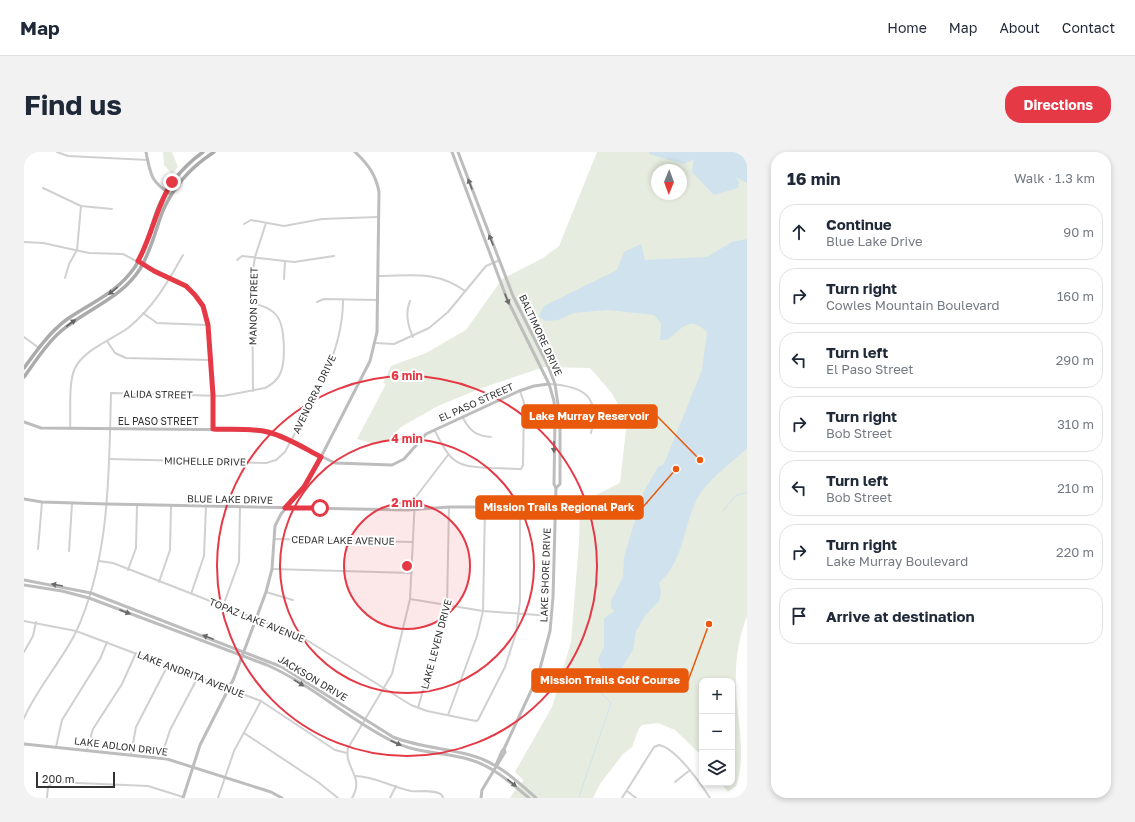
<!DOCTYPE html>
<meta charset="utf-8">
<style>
:root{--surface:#fff;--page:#f2f2f3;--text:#1f2937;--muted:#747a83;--line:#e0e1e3;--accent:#e63946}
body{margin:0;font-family:"Golos Text",sans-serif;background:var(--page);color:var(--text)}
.controls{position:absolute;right:12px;bottom:12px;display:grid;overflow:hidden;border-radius:8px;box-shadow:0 2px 6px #0003}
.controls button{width:36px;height:36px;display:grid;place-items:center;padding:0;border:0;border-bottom:1px solid var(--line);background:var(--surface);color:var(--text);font:20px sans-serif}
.compass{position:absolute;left:627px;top:12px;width:36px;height:36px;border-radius:50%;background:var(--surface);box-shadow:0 2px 6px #0003;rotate:181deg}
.scale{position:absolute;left:12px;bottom:10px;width:79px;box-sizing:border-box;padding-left:4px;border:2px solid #333;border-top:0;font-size:11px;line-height:14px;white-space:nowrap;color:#333;-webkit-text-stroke:3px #fff;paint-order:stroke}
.stop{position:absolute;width:12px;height:12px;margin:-9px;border:3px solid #e63946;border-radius:50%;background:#fff}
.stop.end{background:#e63946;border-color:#fff;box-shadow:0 1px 4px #0008}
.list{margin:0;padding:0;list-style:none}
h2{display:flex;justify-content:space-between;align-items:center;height:52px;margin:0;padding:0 16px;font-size:17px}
h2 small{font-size:13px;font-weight:400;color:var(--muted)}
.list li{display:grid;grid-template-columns:26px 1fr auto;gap:12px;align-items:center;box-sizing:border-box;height:56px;margin:0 8px 8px;padding:0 8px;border:1px solid var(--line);border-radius:16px}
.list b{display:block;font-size:15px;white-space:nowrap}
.list p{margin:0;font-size:13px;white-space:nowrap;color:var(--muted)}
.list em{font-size:13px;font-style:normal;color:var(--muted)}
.icon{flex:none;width:22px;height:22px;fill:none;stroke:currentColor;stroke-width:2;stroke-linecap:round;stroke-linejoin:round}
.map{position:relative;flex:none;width:723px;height:646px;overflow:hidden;border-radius:16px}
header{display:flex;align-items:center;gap:24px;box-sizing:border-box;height:56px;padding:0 20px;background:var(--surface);border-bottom:1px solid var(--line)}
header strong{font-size:19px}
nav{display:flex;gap:22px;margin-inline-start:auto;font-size:14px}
.intro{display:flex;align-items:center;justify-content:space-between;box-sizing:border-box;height:96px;padding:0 24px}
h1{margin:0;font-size:28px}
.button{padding:10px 18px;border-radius:16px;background:var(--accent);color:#fff;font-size:14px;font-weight:700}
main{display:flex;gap:24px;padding:0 24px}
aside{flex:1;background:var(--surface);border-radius:16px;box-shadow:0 2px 6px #0003}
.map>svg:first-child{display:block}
</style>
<header>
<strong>Map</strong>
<nav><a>Home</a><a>Map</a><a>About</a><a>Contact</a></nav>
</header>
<div class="intro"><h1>Find us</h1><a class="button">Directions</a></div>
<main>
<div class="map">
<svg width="723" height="646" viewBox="0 0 723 646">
<rect width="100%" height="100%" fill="#fff"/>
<!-- green -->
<g fill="#e6ecdf" fill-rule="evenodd">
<path d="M139,0H148L154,15L148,22L140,13Z"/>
<path d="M573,0H723V464C714,488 711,510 712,536C713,568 723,603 712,634L704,640L697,631H708V529H678V604L651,578L634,571L618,573L615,576L608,595L599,602L576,632L569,646H486L495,632L500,629L491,620L528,555L547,490L555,390L556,351L596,331L603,269L587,240L566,216L520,215L455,237L414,254L377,275L361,291H347L333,287L362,232L359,231L367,214L402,201L442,178L478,127L519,106L535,94ZM633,18H657V42H633Z"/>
</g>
<!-- water -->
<g fill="#cfe2ee">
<path d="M625,0H723V31L712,25L715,30L714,36L690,43L668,20L670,7L660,12L625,2Z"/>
<path d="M723,87V296C706,313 683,327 672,349C659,377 659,410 635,431L637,440L635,449L620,465L612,480L609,498L593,524L579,521L574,508L580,494V466L591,459L587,456V449L599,425L600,405L619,341L634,315L640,312L678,218L683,180C665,162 658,177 643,188H636L637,171L630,163L584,158L549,161L534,168L521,169L515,164L520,154L593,118L600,100L617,92L621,108L683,105L708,90Z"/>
</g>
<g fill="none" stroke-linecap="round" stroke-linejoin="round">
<!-- stream -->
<g stroke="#cfe2ee" stroke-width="1">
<path d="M699,359L711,344L723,340"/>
<path d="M555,645L587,551L571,535"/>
</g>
<!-- street -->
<g stroke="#d0d0d0" stroke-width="2">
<path d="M33,0L44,4L124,8"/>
<path d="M19,36L57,54L88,57"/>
<path d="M220,72L227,68L260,74L298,67L354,65"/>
<path d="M0,90L19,91L65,101L99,102L146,127L155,130L168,139L179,154L184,173L189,243V277"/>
<path d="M213,108L218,104L270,110L310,104"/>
<path d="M354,124C388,124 411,118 441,139"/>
<path d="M41,126L45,112L53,98L57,54"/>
<path d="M260,127L261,110"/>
<path d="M386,149C381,161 383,172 389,185"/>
<path d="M293,150L300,147L353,148"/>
<path d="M119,161L133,171L184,173"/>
<path d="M0,185L15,196"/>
<path d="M83,189L91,201L102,206L186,208"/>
<path d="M351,191L370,192L405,176L424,160L462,114L476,108"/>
<path d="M525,232C559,234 577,244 567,281"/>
<path d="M229,239L228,124L231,105L242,71"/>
<path d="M439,266C446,279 452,284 467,285"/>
<path d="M46,277C47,260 44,231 51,216C61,197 87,188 104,176C129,156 144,130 159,103"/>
<path d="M411,279C427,311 432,315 468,316C477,316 487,317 497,317L499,313L500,251L496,239"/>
<path d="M86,307L242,311L252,308L261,300C286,252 319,204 319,148"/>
<path d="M250,387L388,390"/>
<path d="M14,397L18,350"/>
<path d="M45,399L48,352"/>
<path d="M75,409L89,411L276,484L387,553L403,559L452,569L454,568L481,515L492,481L496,449V355"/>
<path d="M248,417L388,421"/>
<path d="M104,418L112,396L113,353"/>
<path d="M135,430L146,398L147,354"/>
<path d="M242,440L269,448"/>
<path d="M167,442L180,404L182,354"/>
<path d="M386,447L459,459L527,464"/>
<path d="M199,454L215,410L216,355"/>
<path d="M0,469L52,479L237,549L311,598L323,601"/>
<path d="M0,500L9,484L12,470"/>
<path d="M394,556L423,454L425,355"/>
<path d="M424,563L453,484L459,459L461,356"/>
<path d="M0,566C14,535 37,510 52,480C86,406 85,321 87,241L199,244L241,236C247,233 253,229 256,222C262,210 261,174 253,164C247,156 238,154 229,151"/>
<path d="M220,581L294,630L314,646"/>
<path d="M32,595L38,568L76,507L83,490"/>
<path d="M63,598L69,577L98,532L112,501"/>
<path d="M107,602L112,575L144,513"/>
<path d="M137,606L146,578L174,525"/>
<path d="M332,624C352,625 368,635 387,639C396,640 411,637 418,643L419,646"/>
<path d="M651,630L666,618"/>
<path d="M603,639L612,646"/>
<path d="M23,646L24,635L30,630L124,634L159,645"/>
<path d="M194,646L210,599L237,549"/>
<path d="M328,646C341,624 320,617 324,596L368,522L386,447L391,346L424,303"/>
<path d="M366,646L372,634"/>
<path d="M598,646L630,595L635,593C652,596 677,632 686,646"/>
</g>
<!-- secondary -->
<g stroke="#bdbdbd" stroke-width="3">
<path d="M122,0C127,24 126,28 147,43"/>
<path d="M428,0L483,147L525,232L530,249L531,266L530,332L532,336"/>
<path d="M434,0L489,144L524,214L531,232L536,266V332L532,336L529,445L526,479L514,524L480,597L481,600L458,638L457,646"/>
<path d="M0,270L17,276L232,278L258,285L311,311L368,313L380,307L402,282L495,239L510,234L525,232"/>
<path d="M0,347L18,350L83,352L383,358L425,355H531"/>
<path d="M0,428L67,441L258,515L369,585C394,595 420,596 446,603C473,610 492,628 512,646"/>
<path d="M0,433L38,439L65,446L243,513C288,533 324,567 368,589C393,602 421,600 447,608C470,615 487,631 505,646"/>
<path d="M0,592L143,607L247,640L258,646"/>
<path d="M472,613L478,599L480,597"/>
<path d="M159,646L176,593L210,526L242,440L248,417L251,374L257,362L280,335L297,305L346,209L353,180L355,40C352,23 344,12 331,0"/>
</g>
<!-- primary -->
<g stroke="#ababab" stroke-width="3.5">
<path d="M0,216C13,198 25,181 42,168C68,150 92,142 111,115C121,98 126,80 132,61C141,36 157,16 179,0"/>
<path d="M0,225C11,210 22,192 36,180C62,157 96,148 116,117C127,99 131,80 138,61C149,34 167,15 190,0"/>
</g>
</g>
<!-- one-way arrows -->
<defs><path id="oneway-solid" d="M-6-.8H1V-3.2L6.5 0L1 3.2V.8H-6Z"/></defs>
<g fill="#6a6a6a">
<use href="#oneway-solid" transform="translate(446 32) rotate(-111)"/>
<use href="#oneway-solid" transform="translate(467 88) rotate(-112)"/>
<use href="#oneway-solid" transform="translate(483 147) rotate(68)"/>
<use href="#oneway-solid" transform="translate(530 295) rotate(91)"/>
<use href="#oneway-solid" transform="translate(33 433) rotate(-170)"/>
<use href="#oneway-solid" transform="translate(101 460) rotate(21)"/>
<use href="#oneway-solid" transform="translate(184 485) rotate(-159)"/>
<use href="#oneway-solid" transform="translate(275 531) rotate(32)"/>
<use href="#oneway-solid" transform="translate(372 591) rotate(25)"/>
<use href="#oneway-solid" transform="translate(488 631) rotate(39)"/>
</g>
<g fill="#636363">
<use href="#oneway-solid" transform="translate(89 139) rotate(141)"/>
<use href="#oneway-solid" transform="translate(47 171) rotate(-36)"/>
</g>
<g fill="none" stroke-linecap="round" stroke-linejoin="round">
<!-- route -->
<path stroke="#e63946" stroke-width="5" d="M148,30C132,55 128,84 114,109L130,119L162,134L171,143L179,154L184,173L189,243V277C207,278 227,276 244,280C263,285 280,296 297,305L280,335L261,356H296"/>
</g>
<!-- distance rings -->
<circle cx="383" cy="414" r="63" fill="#e63946" fill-opacity=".12"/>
<g fill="none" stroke="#e63946" stroke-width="2">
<circle cx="383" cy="414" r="63"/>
<circle cx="383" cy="414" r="127"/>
<circle cx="383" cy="414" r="190"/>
</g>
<g text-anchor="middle" stroke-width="4" stroke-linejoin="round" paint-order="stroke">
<!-- street labels -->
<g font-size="10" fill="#333" stroke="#fff">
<text transform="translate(229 154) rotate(-89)" y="4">MANON STREET</text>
<text transform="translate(517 183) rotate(65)" y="4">BALTIMORE DRIVE</text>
<text transform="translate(134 242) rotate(1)" y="4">ALIDA STREET</text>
<text transform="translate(290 242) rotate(-64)" y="4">AVENORRA DRIVE</text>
<text transform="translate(452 250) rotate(-24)" y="4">EL PASO STREET</text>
<text x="134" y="273">EL PASO STREET</text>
<text transform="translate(181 309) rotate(1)" y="4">MICHELLE DRIVE</text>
<text transform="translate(206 347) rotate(1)" y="4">BLUE LAKE DRIVE</text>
<text transform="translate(319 388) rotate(1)" y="4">CEDAR LAKE AVENUE</text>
<text transform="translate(521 423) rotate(-88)" y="4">LAKE SHORE DRIVE</text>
<text transform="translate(233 468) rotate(22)" y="4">TOPAZ LAKE AVENUE</text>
<text transform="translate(412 492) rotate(-75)" y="4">LAKE LEVEN DRIVE</text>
<text transform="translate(167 522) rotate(21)" y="4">LAKE ANDRITA AVENUE</text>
<text transform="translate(289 526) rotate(31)" y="4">JACKSON DRIVE</text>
<text transform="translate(97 594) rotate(7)" y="4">LAKE ADLON DRIVE</text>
</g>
</g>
<circle cx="383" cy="414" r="6" fill="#e63946" stroke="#fff" stroke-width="2"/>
<g font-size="12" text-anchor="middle" font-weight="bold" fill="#e63946" stroke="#fff" stroke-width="4" stroke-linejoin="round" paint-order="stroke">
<text x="383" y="228">6 min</text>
<text x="383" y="291">4 min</text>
<text x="383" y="355">2 min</text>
</g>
<!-- callouts -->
<path fill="none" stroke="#e8590c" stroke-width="1.5" d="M676 308L633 264M652 317L619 355M685 472L664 529"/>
<g fill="#e8590c" stroke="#fff" stroke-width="1.5">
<circle cx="676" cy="308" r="4"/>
<circle cx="652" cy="317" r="4"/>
<circle cx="685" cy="472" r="4"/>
</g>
<g fill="#e8590c" stroke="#e8590c" stroke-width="1.5">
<rect x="498" y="253" width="135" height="23" rx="4"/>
<rect x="452" y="344" width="167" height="23" rx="4"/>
<rect x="508" y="517" width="156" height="23" rx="4"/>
</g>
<g font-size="11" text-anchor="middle" font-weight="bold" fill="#fff">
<text x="565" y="268">Lake Murray Reservoir</text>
<text x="535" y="359">Mission Trails Regional Park</text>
<text x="586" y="532">Mission Trails Golf Course</text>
</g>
</svg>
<div class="controls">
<button>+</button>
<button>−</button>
<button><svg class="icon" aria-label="layers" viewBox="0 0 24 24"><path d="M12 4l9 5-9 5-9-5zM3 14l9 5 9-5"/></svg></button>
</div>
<svg class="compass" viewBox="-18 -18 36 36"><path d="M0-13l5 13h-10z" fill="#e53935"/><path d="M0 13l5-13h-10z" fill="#747a83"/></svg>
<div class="scale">200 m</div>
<div class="stop" style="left:296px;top:356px"></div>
<div class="stop end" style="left:148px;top:30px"></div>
</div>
<aside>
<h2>16 min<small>Walk · 1.3 km</small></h2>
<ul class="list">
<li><svg class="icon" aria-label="ahead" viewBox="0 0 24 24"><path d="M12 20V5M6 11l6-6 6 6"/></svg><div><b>Continue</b><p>Blue Lake Drive</p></div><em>90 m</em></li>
<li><svg class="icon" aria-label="right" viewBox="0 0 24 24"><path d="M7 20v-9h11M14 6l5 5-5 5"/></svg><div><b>Turn right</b><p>Cowles Mountain Boulevard</p></div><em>160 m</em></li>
<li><svg class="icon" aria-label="left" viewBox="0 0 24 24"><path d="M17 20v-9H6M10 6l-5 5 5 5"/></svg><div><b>Turn left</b><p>El Paso Street</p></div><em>290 m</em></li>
<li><svg class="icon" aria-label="right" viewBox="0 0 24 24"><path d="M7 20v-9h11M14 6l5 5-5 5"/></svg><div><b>Turn right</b><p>Bob Street</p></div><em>310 m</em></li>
<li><svg class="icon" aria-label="left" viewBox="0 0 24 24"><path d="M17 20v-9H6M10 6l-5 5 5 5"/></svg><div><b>Turn left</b><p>Bob Street</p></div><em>210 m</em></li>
<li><svg class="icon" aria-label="right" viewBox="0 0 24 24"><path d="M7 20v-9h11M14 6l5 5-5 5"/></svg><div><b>Turn right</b><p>Lake Murray Boulevard</p></div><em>220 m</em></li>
<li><svg class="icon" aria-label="arrive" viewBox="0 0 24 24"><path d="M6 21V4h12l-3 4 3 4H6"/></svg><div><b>Arrive at destination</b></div></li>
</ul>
</aside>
</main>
